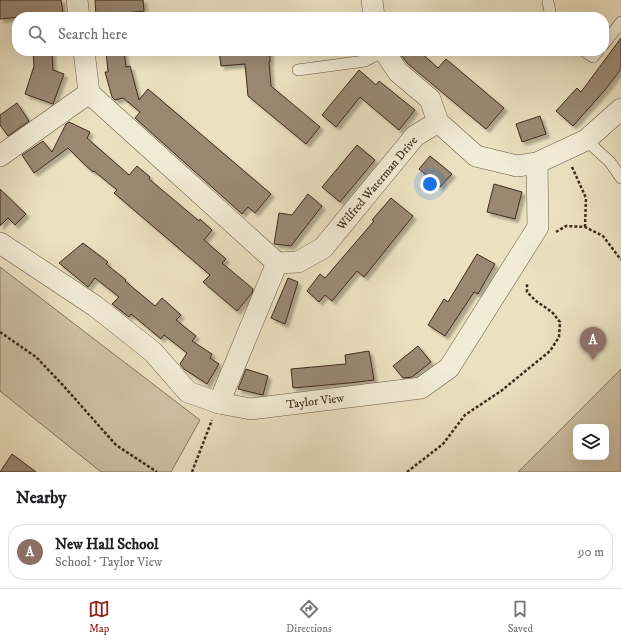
<!DOCTYPE html>
<meta charset="utf-8">
<style>
:root{--surface:#fff;--page:#f6f6f6;--text:#202124;--muted:#757577;--line:#e0e0e0;--accent:#8f2418}
body{margin:0;font-family:"IM FELL DW Pica",serif;background:var(--page);color:var(--text)}
.controls{position:absolute;right:12px;bottom:12px;display:grid;overflow:hidden;border-radius:8px;box-shadow:0 4px 16px #0002}
.controls button{width:36px;height:36px;display:grid;place-items:center;padding:0;border:0;border-bottom:1px solid var(--line);background:var(--surface);color:var(--text);font:20px sans-serif}
.you{position:absolute;left:430px;top:184px;width:14px;height:14px;margin:-10px;border:3px solid #fff;border-radius:50%;background:#1a73e8;box-shadow:0 0 0 6px #1a73e833}
.badge{display:grid;place-items:center;width:26px;height:26px;border-radius:50%;background:var(--accent);color:#fff;font-size:13px;font-weight:700}
.pin{position:absolute;translate:-50% -33px;filter:drop-shadow(0 1px 2px #0008)}
.pin::after{content:'';position:absolute;top:21px;width:14px;height:12px;background:inherit;clip-path:polygon(0 0,100% 0,50% 100%)}
.list{margin:0;padding:0;list-style:none}
h2{display:flex;justify-content:space-between;align-items:center;height:52px;margin:0;padding:0 16px;font-size:17px}
h2 small{font-size:13px;font-weight:400;color:var(--muted)}
.list li{display:grid;grid-template-columns:26px 1fr auto;gap:12px;align-items:center;box-sizing:border-box;height:56px;margin:0 8px 8px;padding:0 8px;border:1px solid var(--line);border-radius:16px}
.list b{display:block;font-size:15px;white-space:nowrap}
.list p{margin:0;font-size:13px;white-space:nowrap;color:var(--muted)}
.list em{font-size:13px;font-style:normal;color:var(--muted)}
.icon{flex:none;width:22px;height:22px;fill:none;stroke:currentColor;stroke-width:2;stroke-linecap:round;stroke-linejoin:round}
.map{position:relative;flex:none;width:621px;height:472px;overflow:hidden}
.search{position:absolute;background:var(--surface);box-shadow:0 4px 16px #0002;left:12px;right:12px;top:12px;height:44px;display:flex;align-items:center;gap:10px;box-sizing:border-box;padding:0 14px;border-radius:16px;color:var(--muted);font-size:15px}
.sheet{height:116px;background:var(--surface)}
nav{display:flex;justify-content:space-around;align-items:center;box-sizing:border-box;height:56px;border-top:1px solid var(--line);background:var(--surface);font-size:11px;color:var(--muted)}
nav a{display:grid;justify-items:center;gap:2px}
nav .on{color:var(--accent)}
.map>svg:first-child{display:block}
</style>
<div class="map">
<svg width="621" height="472" viewBox="0 0 621 472">
<defs>
<filter id="shadow"><feDropShadow dx="3.5" dy="3.5" stdDeviation="1" flood-color="#0004"/></filter>
</defs>
<rect width="100%" height="100%" fill="#ebe1c1"/>
<filter id="stains"><feTurbulence type="fractalNoise" baseFrequency=".005" numOctaves="4"/><feColorMatrix values="0 0 0 0 .2 0 0 0 0 .09 0 0 0 0 .02 0 0 0 .5 -.17"/></filter>
<radialGradient id="worn" r=".72"><stop offset=".6" stop-color="#630" stop-opacity="0"/><stop offset="1" stop-color="#630" stop-opacity=".3"/></radialGradient>
<!-- green -->
<g fill="#cec2a5" stroke="#887662" fill-rule="evenodd">
<path d="M0,267L200,420L171,472H101L0,391Z"/>
<path d="M621,369V472H518ZM576,427H606V457H576Z"/>
</g>
<!-- building -->
<g fill="#998973" stroke="#412a1f" filter="url(#shadow)">
<path d="M0,0H61L63,13L0,19Z"/>
<path d="M95,0H143L144,11L96,16Z"/>
<path d="M621,38V69L605,90L573,126L556,111L577,88L581,92Z"/>
<path d="M33,51H52L53,70L64,74L53,104L25,94L34,66Z"/>
<path d="M106,51H124L126,67L130,66L139,100L148,89L271,194L255,213L248,207L242,214L135,118L140,112L123,98L115,100L112,97L105,72H108Z"/>
<path d="M219,51H270V62H269L271,86L320,127L306,144L248,96L245,64L221,66Z"/>
<path d="M398,51H419L438,68L446,59L504,108L486,129L407,63Z"/>
<path d="M359,70L376,85L379,81L415,110L399,130L360,97L336,127L322,115Z"/>
<path d="M17,103L29,121L8,136L0,125V115Z"/>
<path d="M540,116L546,134L522,142L516,124Z"/>
<path d="M69,122L90,132L87,138L129,175L137,166L150,177L149,179L199,221L200,219L212,230L204,240L226,259L222,263L253,289L252,293L237,311L203,282L210,275L114,193L117,190L94,171L93,172L86,166L68,148L34,173L22,155L43,141L52,152L66,124Z"/>
<path d="M357,145L375,160L340,202L322,187Z"/>
<path d="M430,156L452,174L440,187L419,169Z"/>
<path d="M494,184L522,192L515,219L487,212Z"/>
<path d="M0,189L26,214L15,225L8,218L0,226Z"/>
<path d="M308,194L322,206L291,246L274,244L279,213L292,215Z"/>
<path d="M391,198L413,216L364,277L357,271L332,301L325,295L319,302L307,291L320,274L325,278L374,221L372,220Z"/>
<path d="M83,243L108,262L106,264L126,280L125,281L155,306L162,298L181,315L176,320L196,336L192,341L212,354L210,358L219,364L207,384L184,369L180,364L187,353L164,335L161,339L131,314L129,317L112,304L119,297L95,278L88,287L59,263Z"/>
<path d="M477,254L495,264L478,294L474,292L445,336L428,325L444,299L448,302Z"/>
<path d="M288,278L298,282L285,324L271,318Z"/>
<path d="M418,346L431,362L412,377L403,378L393,366Z"/>
<path d="M369,351L374,380L349,383L293,388L291,369L346,364L345,355Z"/>
<path d="M246,369L268,376L263,395L238,389Z"/>
<path d="M12,454L36,472H0Z"/>
</g>
<g fill="none" stroke-linecap="round" stroke-linejoin="round">
<!-- service casing -->
<g stroke="#6c5848" stroke-width="12">
<g id="service">
<path d="M548,2L551,17"/>
<path d="M604,44L621,22"/>
<path d="M584,51L593,57L598,51"/>
<path d="M298,70L365,61L384,51"/>
<path d="M586,140L610,162L621,178"/>
</g>
</g>
<!-- minor casing -->
<g stroke="#6c5848" stroke-width="22">
<g id="minor">
<path d="M77,0L79,17"/>
<path d="M372,0L374,17"/>
<path d="M84,51L89,93L277,263L298,262L323,248L415,136L438,122"/>
<path d="M384,51L398,72L430,99L438,122L476,156L517,166L537,163L586,140L621,109"/>
<path d="M0,156L89,93"/>
<path d="M0,243L95,306L153,352L188,392L219,403L251,409L421,388L449,368L538,227L537,163"/>
<path d="M219,403L277,263"/>
</g>
</g>
<!-- path -->
<g stroke="#412a1f" stroke-width="2.5" stroke-dasharray="3 2" stroke-linecap="butt">
<path d="M572,167L586,198L585,227"/>
<path d="M556,232L566,226L585,227L603,236L621,260"/>
<path d="M0,332L36,357L61,383L116,445L157,472"/>
<path d="M192,472L212,420"/>
<path d="M407,472L443,444L465,415L501,391L550,351L559,337L560,322L552,312L536,301L527,292V283"/>
</g>
<!-- service -->
<use href="#service" stroke="#f2ecd7" stroke-width="11"/>
<!-- minor -->
<use href="#minor" stroke="#f2ecd7" stroke-width="21"/>
</g>
<g text-anchor="middle" stroke-width="3" stroke-linejoin="round" paint-order="stroke">
<!-- street labels -->
<g font-size="12" fill="#412a1f" stroke="#f2ecd7">
<text transform="translate(377 183) rotate(-50)" y="4">Wilfred Waterman Drive</text>
<text transform="translate(315 401) rotate(-7)" y="4">Taylor View</text>
</g>
</g>
<rect width="100%" height="100%" filter="url(#stains)"/>
<rect width="100%" height="100%" fill="url(#worn)"/>
</svg>
<div class="controls">
<button><svg class="icon" aria-label="layers" viewBox="0 0 24 24"><path d="M12 4l9 5-9 5-9-5zM3 14l9 5 9-5"/></svg></button>
</div>
<div class="you"></div>
<div class="pin badge" style="left:593px;top:360px;background:#8d6e63">A</div>
<div class="search"><svg class="icon" aria-label="search" viewBox="0 0 24 24"><circle cx="10" cy="10" r="6"/><path d="M15 15l6 6"/></svg>Search here</div>
</div>
<section class="sheet">
<h2>Nearby<small></small></h2>
<ul class="list">
<li><span class="badge" style="background:#8d6e63">A</span><div><b>New Hall School</b><p>School · Taylor View</p></div><em>90 m</em></li>
</ul>
</section>
<nav>
<a class="on"><svg class="icon" aria-label="map" viewBox="0 0 24 24"><path d="M3 6l6-2 6 2 6-2v14l-6 2-6-2-6 2zM9 4v14M15 6v14"/></svg>Map</a>
<a><svg class="icon" aria-label="directions" viewBox="0 0 24 24"><path d="M12 3l9 9-9 9-9-9zM9 14v-3h6M13 9l2 2-2 2"/></svg>Directions</a>
<a><svg class="icon" aria-label="saved" viewBox="0 0 24 24"><path d="M7 4h10v16l-5-4-5 4z"/></svg>Saved</a>
</nav>
